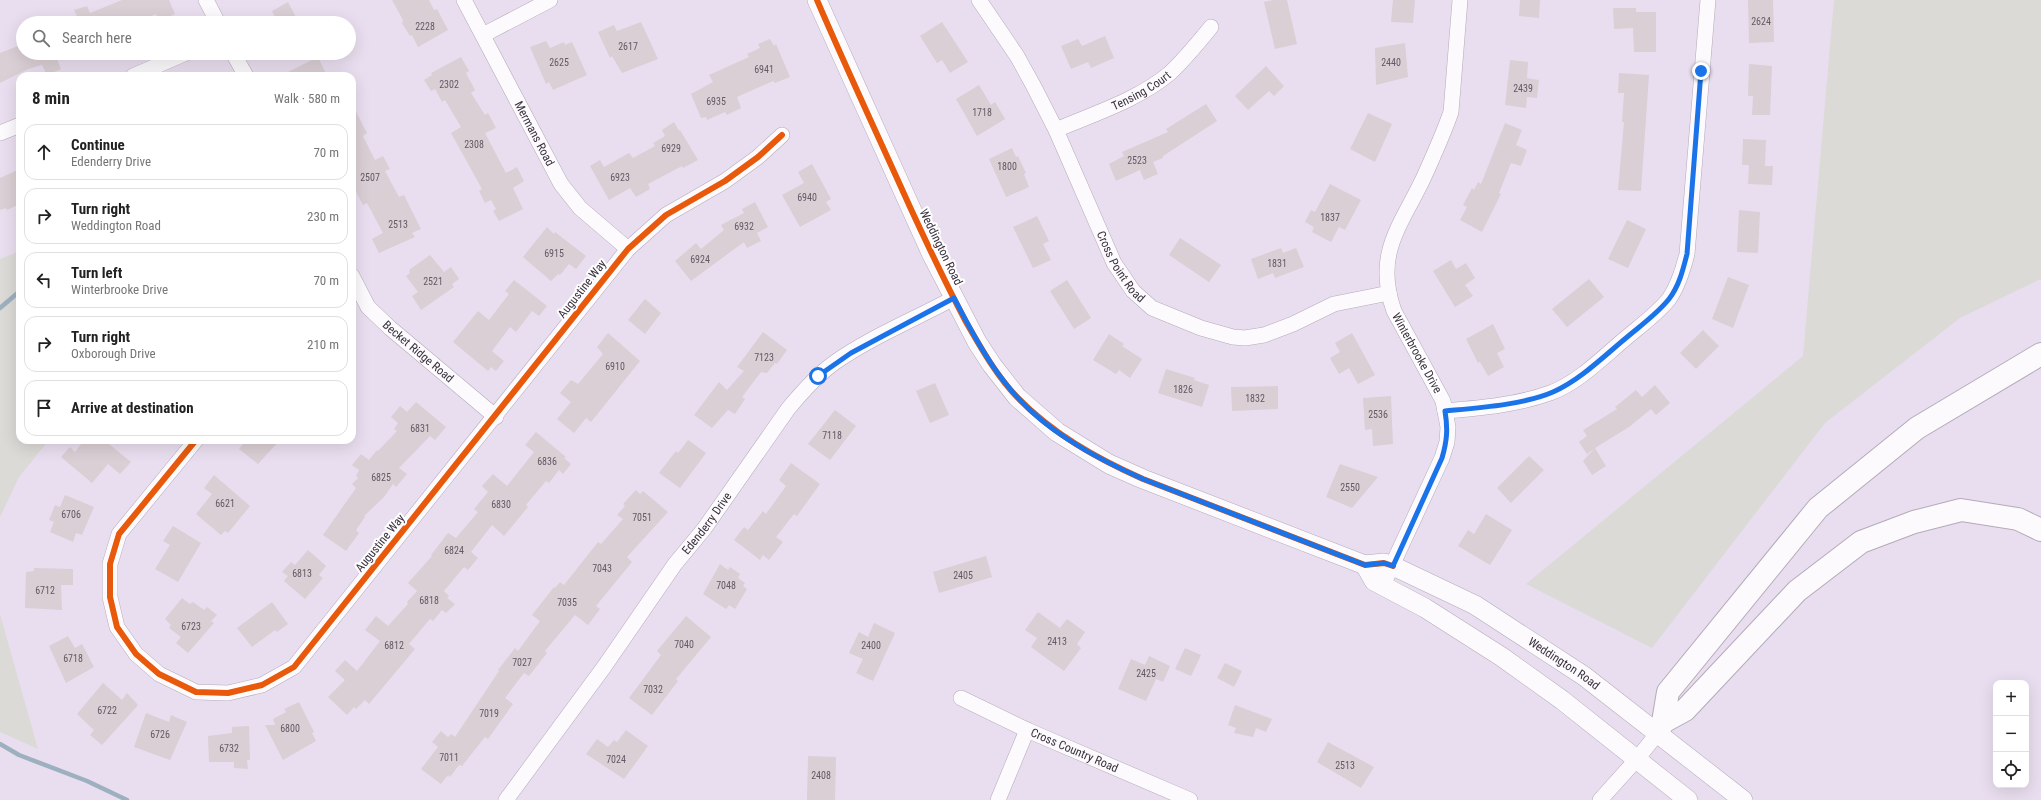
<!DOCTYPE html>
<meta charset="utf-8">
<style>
:root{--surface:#fff;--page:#f2f2f2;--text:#222;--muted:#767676;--line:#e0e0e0}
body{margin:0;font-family:"Roboto Condensed",sans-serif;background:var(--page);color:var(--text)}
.controls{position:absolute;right:12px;bottom:12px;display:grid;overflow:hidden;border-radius:8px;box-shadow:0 4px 16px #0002}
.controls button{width:36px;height:36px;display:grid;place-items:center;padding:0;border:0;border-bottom:1px solid var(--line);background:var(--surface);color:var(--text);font:20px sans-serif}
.stop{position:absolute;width:12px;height:12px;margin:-9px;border:3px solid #1a73e8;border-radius:50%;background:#fff}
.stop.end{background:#1a73e8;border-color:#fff;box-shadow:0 1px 4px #0008}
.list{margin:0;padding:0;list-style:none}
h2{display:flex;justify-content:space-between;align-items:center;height:52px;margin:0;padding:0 16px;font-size:17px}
h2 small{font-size:13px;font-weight:400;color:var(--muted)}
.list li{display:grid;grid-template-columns:26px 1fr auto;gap:12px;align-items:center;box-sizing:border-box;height:56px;margin:0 8px 8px;padding:0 8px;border:1px solid var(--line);border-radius:12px}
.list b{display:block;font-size:15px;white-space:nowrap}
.list p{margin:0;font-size:13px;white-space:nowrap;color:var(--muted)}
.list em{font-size:13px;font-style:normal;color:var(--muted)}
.icon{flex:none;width:22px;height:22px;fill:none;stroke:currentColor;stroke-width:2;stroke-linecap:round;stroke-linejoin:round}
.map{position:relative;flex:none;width:2041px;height:800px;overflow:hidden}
.search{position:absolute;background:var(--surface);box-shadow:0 4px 16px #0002;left:16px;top:16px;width:340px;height:44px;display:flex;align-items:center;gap:10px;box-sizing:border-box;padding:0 14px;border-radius:22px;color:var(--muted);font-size:15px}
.panel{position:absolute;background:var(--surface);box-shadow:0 4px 16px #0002;left:16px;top:72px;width:340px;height:372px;border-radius:12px}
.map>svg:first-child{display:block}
</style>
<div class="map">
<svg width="2041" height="800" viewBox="0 0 2041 800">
<rect width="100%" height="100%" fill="#e9deef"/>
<!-- green -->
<g fill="#dbdad7">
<path d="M1834,0H2041V279L1960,318L1825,423L1652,648L1526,584L1803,356Z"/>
<path d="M20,251V440H49L19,477L0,517V259Z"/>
<path d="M0,614L38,749L0,732Z"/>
</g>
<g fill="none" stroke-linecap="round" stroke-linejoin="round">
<!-- stream -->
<g stroke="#9db0bf" stroke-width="4.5">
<path d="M0,308L20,291"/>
<path d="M0,744L19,755L87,781L127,800"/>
</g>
</g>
<!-- building -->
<g fill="#dacfd4">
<path d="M122,0H169L175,14L159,21L156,14L142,20L140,18L128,23H68L78,18L74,10L87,6L90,13Z"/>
<path d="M392,0H429L434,10L437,9L448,30L418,47L412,35L410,36L402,23L403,20Z"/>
<path d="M1273,0H1287L1297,44L1275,49L1264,2Z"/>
<path d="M1393,0H1415L1413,23L1391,22Z"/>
<path d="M1520,0H1540L1539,18L1519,16Z"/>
<path d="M1748,0H1773L1774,42L1749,43Z"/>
<path d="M288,2L299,23H278L272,11Z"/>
<path d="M1613,8H1636V12H1656V52H1634L1633,28L1614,29Z"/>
<path d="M641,22L658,59L622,73L612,56L610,58L598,32L614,25L617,31Z"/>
<path d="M942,22L968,62L950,73L942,60L937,63L920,36Z"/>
<path d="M1105,36L1114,58L1091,68L1088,62L1071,69L1061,46L1078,39L1082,46Z"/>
<path d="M770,39L774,46L776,44L790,77L775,83L773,81L737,97L741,108L727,115L725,112L707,120L706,117L701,118L691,94L713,82L709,75L749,57L747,54L760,48L758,44Z"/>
<path d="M546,41L550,48L564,42L565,45L572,42L587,75L553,90L549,82L546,84L530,47Z"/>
<path d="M1405,43L1408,77L1376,85L1375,48Z"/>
<path d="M23,44V53L71,54L57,59L61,69L47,75L42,65L28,69L0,83V53Z"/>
<path d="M318,57L327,76H280Z"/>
<path d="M461,57L469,71L466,73L475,90L471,93L485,115L488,113L496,128L485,133L506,173L517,167L524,181L513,188L523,209L499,221L493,211L496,209L491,200L485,203L479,191L482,189L451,133L461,127L445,100L442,102L435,89L431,91L424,80L432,75L431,73Z"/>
<path d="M1510,60L1528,62L1527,78L1539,80L1537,98L1527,97L1526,108L1505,105Z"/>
<path d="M1749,64L1772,66L1770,115H1752L1753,96H1748Z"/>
<path d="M1266,66L1284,86L1274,96L1269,91L1248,110L1235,96Z"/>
<path d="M1619,73L1649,75L1641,191L1618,190L1624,122H1622L1624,93H1618Z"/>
<path d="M979,85L991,105L995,102L1005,119L977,136L956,99Z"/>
<path d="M352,104L367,133L363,136L375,160L383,156L390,169L385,171L399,197L404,195L421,229L412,233L415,237L379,253L372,239L383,233L367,203L363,205L352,184Z"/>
<path d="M1206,104L1217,121L1163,156V158L1153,162L1158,174L1144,180L1140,170L1116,181L1109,164L1124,156L1122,152L1168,132L1166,129Z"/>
<path d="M1368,113L1392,124L1375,162L1350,149Z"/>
<path d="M674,122L679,131L680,130L698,160L683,168L682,166L648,184L650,189L636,197L630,188L609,200L590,166L600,160L604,167L629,153L633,158L655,146L653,143L665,136L662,130Z"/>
<path d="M1505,123L1522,130L1516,145L1527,150L1521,166L1511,163L1499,193L1501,194L1482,232L1460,220L1467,207L1463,205L1472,188L1474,190L1478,182L1481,184Z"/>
<path d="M1743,139L1766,140L1765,166H1773L1772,185L1748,184L1749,165H1742Z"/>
<path d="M1012,148L1016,157L1018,156L1026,173L1024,174L1029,187L1006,197L989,159Z"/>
<path d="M812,164L831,199L826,202L831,210L800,227L782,195L804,183L798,172Z"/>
<path d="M20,169V204L7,210L6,208L0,210V178Z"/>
<path d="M1330,184L1361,200L1345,230L1339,227L1331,242L1312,232L1314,227L1305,222L1311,210L1315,212Z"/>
<path d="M755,202L768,227L757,233L761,241L747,248L744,242L691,281L675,261L696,243L701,249L724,230L721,225L744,213L742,209Z"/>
<path d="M1739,210L1760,212L1758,253L1737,252Z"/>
<path d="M1037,216L1049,241L1043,244L1051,260L1033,268L1013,227Z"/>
<path d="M1627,220L1646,229L1628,268L1608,259Z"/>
<path d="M547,227L554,234L555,232L586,256L576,269L569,264L560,275L558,274L551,281L523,257Z"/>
<path d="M1180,238L1221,265L1209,282L1169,255Z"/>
<path d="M1281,248L1283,253L1296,248L1304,267L1275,278L1273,273L1258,279L1251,259Z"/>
<path d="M430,255L444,272L451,267L459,279L452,284L454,287L421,310L412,296L418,292L406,276L410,273L409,270Z"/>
<path d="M1451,260L1456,269L1466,263L1475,278L1465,285L1473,296L1455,307L1433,271Z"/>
<path d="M1728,277L1749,285L1733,328L1712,319Z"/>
<path d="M1589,279L1604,297L1567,327L1552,309Z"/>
<path d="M514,280L547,306L539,316L532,311L516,332L510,327L492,351L504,361L496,371L491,367L488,371L453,342L478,311L489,320L509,294L505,291Z"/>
<path d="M1067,280L1091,318L1074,329L1050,291Z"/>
<path d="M645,299L661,313L645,334L628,320Z"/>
<path d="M1493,324L1505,349L1497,353L1504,367L1488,376L1480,362L1478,363L1466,339Z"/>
<path d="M1703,330L1719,346L1696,369L1680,353Z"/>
<path d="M763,332L787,350L777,364L775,363L767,373L761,372L742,397L745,399L735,414L728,410L712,428L694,415L719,382L727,390L744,371L737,367Z"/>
<path d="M608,333L640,361L591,422L586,418L574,433L557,419L571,402L560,393L571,380L578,384L603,354L597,347Z"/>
<path d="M1352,333L1375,375L1358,384L1349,368L1339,374L1330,358L1340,352L1335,343Z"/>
<path d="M1109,334L1124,344L1122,346L1142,359L1130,378L1119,370L1116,374L1093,360Z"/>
<path d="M1166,369L1195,378L1194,380L1209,385L1202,407L1158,393Z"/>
<path d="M935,383L949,415L930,423L916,391Z"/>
<path d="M1655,385L1670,403L1656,415L1651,409L1629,427L1595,448L1606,466L1592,475L1583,461L1594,449L1587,454L1579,442L1587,436L1583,430L1617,409L1615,407L1636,390L1642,397Z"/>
<path d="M1278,386V409L1232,411L1231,387Z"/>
<path d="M1391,396L1393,444L1373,446L1372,429L1365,430L1363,398Z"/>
<path d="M416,402L446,427L435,440L430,436L399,468L407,474L396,487L393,484L384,497L364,516L365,517L356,530L359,533L346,551L323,535L356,488L352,484L358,478L356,476L359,470L352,465L361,454L369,460L377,450L378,451L397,431L394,429L398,423L391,417L400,406L407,412Z"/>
<path d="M835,410L856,426L830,460L808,444Z"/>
<path d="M536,432L566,457L564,458L571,464L563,474L559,470L549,483L546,481L526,505L528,507L504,536L492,525L471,552L478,558L468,570L464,567L444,591L449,596L447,598L455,604L446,613L442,610L433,621L430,619L409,644L415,649L369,704L365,700L356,709L354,707L347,715L328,697L345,680L335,671L345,660L357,671L380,641L365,630L376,616L388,626L408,604L407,602L417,591L408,583L432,556L431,555L448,533L456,538L478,512L474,509L488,492L482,486L493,474L507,486L534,452L525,445Z"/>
<path d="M84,440H104L131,462L120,474L108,464L92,483L61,457L70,447L75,452Z"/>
<path d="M246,440H280L258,464L239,449Z"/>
<path d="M688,440L706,453L680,488L659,473L676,451L678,453Z"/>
<path d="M1529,456L1544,470L1511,503L1497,488Z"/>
<path d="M791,463L820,484L797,516L794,514L776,537L783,542L769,560L763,555L760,560L734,540L744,527L748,530L763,511L766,514L786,486L779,480Z"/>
<path d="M1340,464L1378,477L1352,508L1326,497Z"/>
<path d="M214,475L250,506L228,533L225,531L221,535L196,514L212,494L204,488Z"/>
<path d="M636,490L640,494L643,491L668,512L627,557L632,562L596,606L600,609L588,625L575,615L545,651L547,653L529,676L524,673L505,698L513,704L488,739L485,737L462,766L459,765L450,777L448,775L441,784L421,769L438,747L432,742L441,731L448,737L451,734L455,737L499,671L498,670L515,648L518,651L540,621L532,615L554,587L555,588L560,582L564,585L598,542L601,544L623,519L617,515L625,506L623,504Z"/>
<path d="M65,495L94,507L82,535L76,533L73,542L50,532L54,522L49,520L55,505L60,507Z"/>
<path d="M1486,514L1512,530L1490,565L1458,546L1468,530L1474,534Z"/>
<path d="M173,526L201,543L178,582L155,569L170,545L163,541Z"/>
<path d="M308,550L326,566L319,575L323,578L305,599L284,581L288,576L282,572L291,562L295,565Z"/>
<path d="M986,556L992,577L939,593L933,572Z"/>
<path d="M720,564L728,570L730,567L740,574L738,578L745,583L743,586L747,589L735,609L729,605L726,609L703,594Z"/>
<path d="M34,568L73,569V585H61L62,610L25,608L26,572L34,571Z"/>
<path d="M182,598L190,604L193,602L204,610L207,607L217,615L211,621L214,623L188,653L176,643L181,637L169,628L171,625L165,619Z"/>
<path d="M272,602L288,624L277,632L275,630L252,647L237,628Z"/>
<path d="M1038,612L1060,628L1067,619L1085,632L1077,644L1081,648L1064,671L1031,647L1037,638L1025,630Z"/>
<path d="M686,616L711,637L676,679L678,681L652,715L629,698L661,655L657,651Z"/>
<path d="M874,623L895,633L873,681L856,673L863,659L849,653L859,632L868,637Z"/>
<path d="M68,636L75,648L82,644L94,667L66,683L49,646Z"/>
<path d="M1185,648L1201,655L1191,676L1175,669Z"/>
<path d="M1149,656L1170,666L1163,682L1156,679L1146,701L1118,689L1131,659L1145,665Z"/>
<path d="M1225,663L1242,671L1234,687L1217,678Z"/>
<path d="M103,683L122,700L127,693L138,705L102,745L90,735L94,730L77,714Z"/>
<path d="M299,702L314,732L312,733L316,741L283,760L265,725H275L273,719L286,712L284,709Z"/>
<path d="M1235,705L1272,719L1266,732L1256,728L1253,737L1234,733L1236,728L1228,725Z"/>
<path d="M146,713L169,722L171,715L187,722L170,760L134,747Z"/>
<path d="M249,726L250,760H247L248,769L234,768V762H209L208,736L232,733V727Z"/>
<path d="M626,730L648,746L624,779L586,754L597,739L608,747L614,740L617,742Z"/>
<path d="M1328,742L1374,767L1361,788L1317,762Z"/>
<path d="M808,756L836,757L835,800H807Z"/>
</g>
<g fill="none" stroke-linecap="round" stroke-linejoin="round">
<!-- minor casing -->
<g stroke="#b4abb9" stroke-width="16">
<g id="minor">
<path d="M206,0L218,23"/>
<path id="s1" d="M464,0L561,184L580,208L628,249"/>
<path id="s2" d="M979,0L1017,56L1033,85L1056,130L1114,263L1133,291L1152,308L1201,328L1233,337L1245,338L1264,335L1293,324L1334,304L1389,293"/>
<path d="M483,35L550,0"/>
<path d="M233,53L246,76"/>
<path d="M133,76L186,53"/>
<path id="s3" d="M1056,130C1093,114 1138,100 1170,73C1185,59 1198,43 1211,27"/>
<path d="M0,133L20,125"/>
<path id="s4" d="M352,276L368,307L390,328L496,417"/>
<path d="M1445,411C1480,408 1517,405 1550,393C1578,383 1603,357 1626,338C1640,326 1657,314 1669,299C1678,286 1683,270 1687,254L1708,0"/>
<path d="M196,440L119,534L110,564V597L117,627L136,654L159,674L196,692L228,693L262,685L294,667L628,249L666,215L725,181L758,157L782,135"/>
<path d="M1383,585L1442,458L1447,442L1448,427L1443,401L1394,311C1374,254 1400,227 1423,179C1433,157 1443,135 1451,112L1460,0"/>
<path id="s5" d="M961,698L1027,730L1190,800"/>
<path id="s6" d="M506,800L604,667L675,564L704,529L788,409C802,392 816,376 834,363C869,338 915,319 954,298"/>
<path d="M998,800L1027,730"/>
<path d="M1600,800L1637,759L1657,734"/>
</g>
</g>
<!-- major casing -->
<g stroke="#b4abb9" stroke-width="20">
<g id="major">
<path id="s7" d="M817,0L932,255L977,342L992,365L1017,397L1057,432L1109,464L1143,479L1365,565L1384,563L1393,566L1475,605L1584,676L1743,800"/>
<path d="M1365,565L1374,581L1425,608L1502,657L1562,700L1688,800"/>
</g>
</g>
<!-- highway casing -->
<g stroke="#b4abb9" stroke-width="24">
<g id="highway">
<path d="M1663,722L1685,710L1797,591L1861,542L1914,522L1961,510L2018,519L2041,530"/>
<path d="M1657,734L1663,722L1668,692L1818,508L1917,428L2041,354"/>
</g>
</g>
<!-- minor -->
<use href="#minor" stroke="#fcfafd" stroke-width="15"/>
<!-- major -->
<use href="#major" stroke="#fcfafd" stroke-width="19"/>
<!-- highway -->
<use href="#highway" stroke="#fcfafd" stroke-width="22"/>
<!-- cycleway casing -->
<g stroke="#fff" stroke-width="8">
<g id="cycleway">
<path d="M817,0C847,70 879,138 910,207C928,246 946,284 966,322C981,348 996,375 1017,397C1053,434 1096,458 1143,479L1365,565L1384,563L1393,566"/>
<path d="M196,440L119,534L110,564V597L117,627L136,654L159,674L196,692L228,693L262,685L294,667L628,249L666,215L725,181L758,157L782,135"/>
</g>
</g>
<!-- cycleway -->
<use href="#cycleway" stroke="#e8590c" stroke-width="6"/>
</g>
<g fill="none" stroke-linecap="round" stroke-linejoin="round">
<!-- route -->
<path stroke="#1a73e8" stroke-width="5" d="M818,376L851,353L954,298C970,328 985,358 1006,384C1040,428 1093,457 1143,479L1365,565L1384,563L1393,566L1442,458C1447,441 1448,429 1445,411C1477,408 1523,405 1553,392C1580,380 1603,357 1626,338C1640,326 1657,314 1669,299C1679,286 1683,270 1687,254L1701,71"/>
</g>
<g text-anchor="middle" stroke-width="4" stroke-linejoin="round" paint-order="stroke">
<!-- number labels -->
<g font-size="10" fill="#635964">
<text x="1761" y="25">2624</text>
<text x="425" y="30">2228</text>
<text x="628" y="50">2617</text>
<text x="559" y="66">2625</text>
<text x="1391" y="66">2440</text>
<text x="764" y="73">6941</text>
<text x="449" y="88">2302</text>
<text x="1523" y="92">2439</text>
<text x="716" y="105">6935</text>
<text x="982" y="116">1718</text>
<text x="474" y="148">2308</text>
<text x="671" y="152">6929</text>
<text x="1137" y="164">2523</text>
<text x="1007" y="170">1800</text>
<text x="370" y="181">2507</text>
<text x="620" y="181">6923</text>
<text x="807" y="201">6940</text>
<text x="1330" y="221">1837</text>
<text x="398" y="228">2513</text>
<text x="744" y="230">6932</text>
<text x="554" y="257">6915</text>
<text x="700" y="263">6924</text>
<text x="1277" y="267">1831</text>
<text x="433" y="285">2521</text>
<text x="764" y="361">7123</text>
<text x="615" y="370">6910</text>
<text x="1183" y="393">1826</text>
<text x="1255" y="402">1832</text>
<text x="1378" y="418">2536</text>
<text x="420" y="432">6831</text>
<text x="832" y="439">7118</text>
<text x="547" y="465">6836</text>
<text x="381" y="481">6825</text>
<text x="1350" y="491">2550</text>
<text x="225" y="507">6621</text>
<text x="501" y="508">6830</text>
<text x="71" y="518">6706</text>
<text x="642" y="521">7051</text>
<text x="454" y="554">6824</text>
<text x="602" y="572">7043</text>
<text x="302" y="577">6813</text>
<text x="963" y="579">2405</text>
<text x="726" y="589">7048</text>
<text x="45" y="594">6712</text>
<text x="429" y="604">6818</text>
<text x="567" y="606">7035</text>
<text x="191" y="630">6723</text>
<text x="1057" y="645">2413</text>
<text x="684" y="648">7040</text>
<text x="394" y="649">6812</text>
<text x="871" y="649">2400</text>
<text x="73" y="662">6718</text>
<text x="522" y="666">7027</text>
<text x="1146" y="677">2425</text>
<text x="653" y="693">7032</text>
<text x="107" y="714">6722</text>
<text x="489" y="717">7019</text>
<text x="290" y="732">6800</text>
<text x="160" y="738">6726</text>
<text x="229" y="752">6732</text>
<text x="449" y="761">7011</text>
<text x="616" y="763">7024</text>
<text x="1345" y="769">2513</text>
<text x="821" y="779">2408</text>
</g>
<!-- street labels -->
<g font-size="12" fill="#3a313e" stroke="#fff">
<text dy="4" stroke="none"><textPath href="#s3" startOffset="94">Tensing Court</textPath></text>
<text dy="4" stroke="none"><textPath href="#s1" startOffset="151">Mermans Road</textPath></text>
<text transform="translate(941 247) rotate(64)" y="4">Weddington Road</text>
<text dy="4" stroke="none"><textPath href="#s2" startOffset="303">Cross Point Road</textPath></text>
<text transform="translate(582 289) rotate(-52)" y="4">Augustine Way</text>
<text dy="4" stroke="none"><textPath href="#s4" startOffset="102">Becket Ridge Road</textPath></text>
<text transform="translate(1417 353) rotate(61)" y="4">Winterbrooke Drive</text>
<text dy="4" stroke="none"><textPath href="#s6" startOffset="342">Edenderry Drive</textPath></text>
<text transform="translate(380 543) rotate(-51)" y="4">Augustine Way</text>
<text dy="4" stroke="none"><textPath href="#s7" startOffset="1061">Weddington Road</textPath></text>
<text dy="4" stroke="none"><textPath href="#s5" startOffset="125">Cross Country Road</textPath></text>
</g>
</g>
</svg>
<div class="controls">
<button>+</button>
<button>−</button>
<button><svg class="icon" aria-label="locate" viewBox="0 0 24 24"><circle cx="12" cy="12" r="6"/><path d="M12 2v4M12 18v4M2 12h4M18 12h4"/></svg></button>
</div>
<div class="stop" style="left:818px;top:376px"></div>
<div class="stop end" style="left:1701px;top:71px"></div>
<div class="search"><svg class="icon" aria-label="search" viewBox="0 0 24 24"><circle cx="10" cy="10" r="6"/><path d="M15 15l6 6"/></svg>Search here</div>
<section class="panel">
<h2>8 min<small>Walk · 580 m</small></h2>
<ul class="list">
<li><svg class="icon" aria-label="ahead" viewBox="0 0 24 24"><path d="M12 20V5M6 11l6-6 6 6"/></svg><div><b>Continue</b><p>Edenderry Drive</p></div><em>70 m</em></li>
<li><svg class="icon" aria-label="right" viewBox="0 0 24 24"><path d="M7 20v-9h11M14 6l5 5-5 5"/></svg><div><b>Turn right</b><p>Weddington Road</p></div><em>230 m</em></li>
<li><svg class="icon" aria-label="left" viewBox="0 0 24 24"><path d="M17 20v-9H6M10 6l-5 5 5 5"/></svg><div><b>Turn left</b><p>Winterbrooke Drive</p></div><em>70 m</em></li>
<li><svg class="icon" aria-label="right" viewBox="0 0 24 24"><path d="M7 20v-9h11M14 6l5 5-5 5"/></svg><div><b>Turn right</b><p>Oxborough Drive</p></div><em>210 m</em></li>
<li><svg class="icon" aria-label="arrive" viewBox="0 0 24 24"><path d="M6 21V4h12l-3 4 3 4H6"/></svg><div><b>Arrive at destination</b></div></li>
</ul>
</section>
</div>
